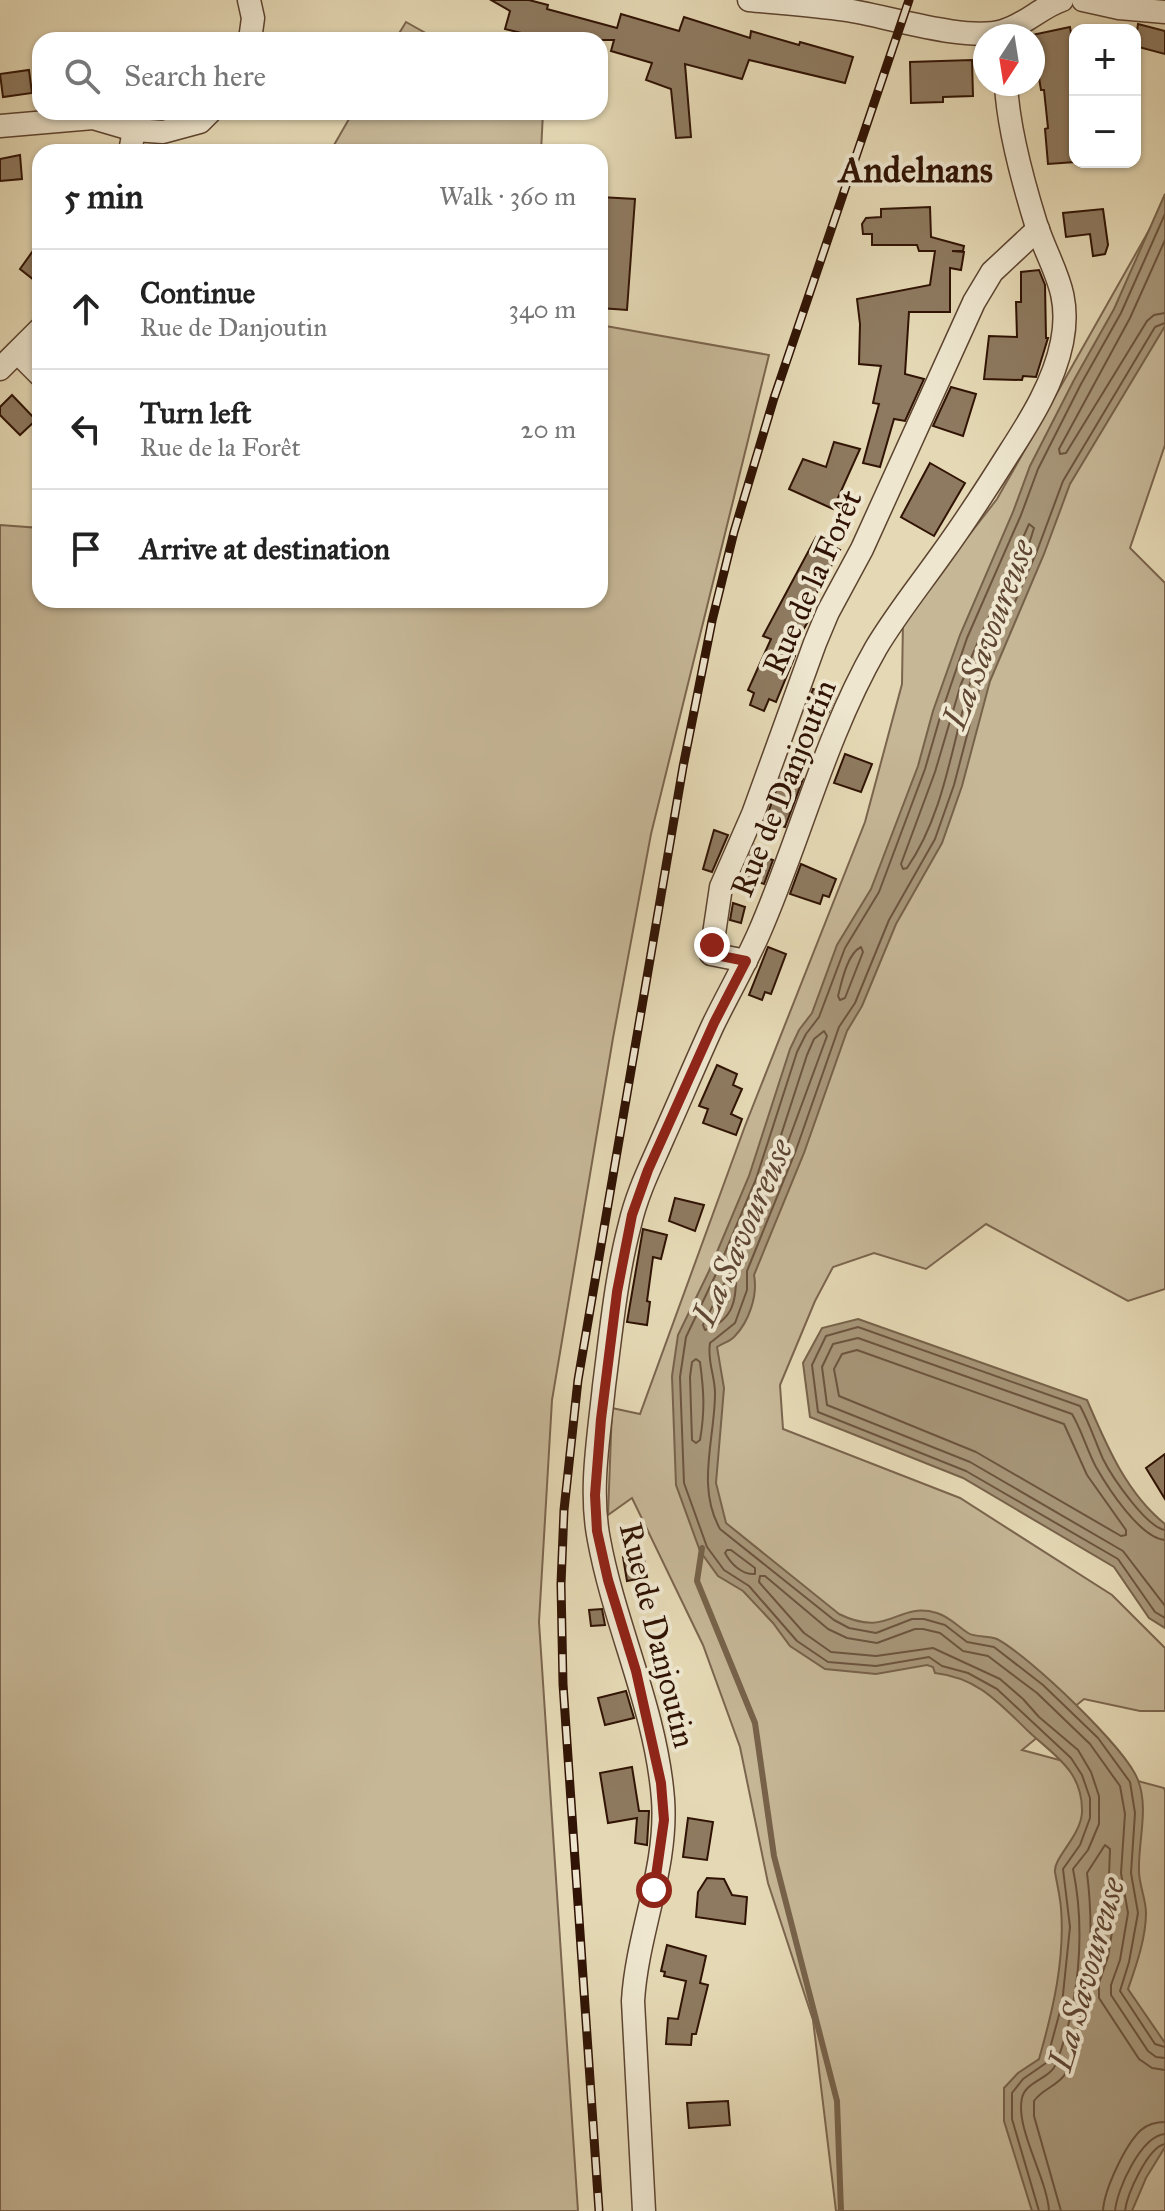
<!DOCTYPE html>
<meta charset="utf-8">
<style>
:root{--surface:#fff;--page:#f6f6f6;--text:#222;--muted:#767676;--line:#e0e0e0}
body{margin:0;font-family:"IM FELL Great Primer",serif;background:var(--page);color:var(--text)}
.controls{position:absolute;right:24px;top:24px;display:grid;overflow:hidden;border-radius:16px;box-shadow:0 2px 6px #0004}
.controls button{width:72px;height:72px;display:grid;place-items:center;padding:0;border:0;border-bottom:2px solid var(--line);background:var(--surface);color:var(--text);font:40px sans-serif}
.compass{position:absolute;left:973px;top:24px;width:72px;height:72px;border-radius:50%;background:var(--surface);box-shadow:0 2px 6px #0004;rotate:192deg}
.stop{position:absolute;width:24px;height:24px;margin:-18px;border:6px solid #8f2418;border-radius:50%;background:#fff}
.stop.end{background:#8f2418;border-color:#fff;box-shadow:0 2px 8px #0008}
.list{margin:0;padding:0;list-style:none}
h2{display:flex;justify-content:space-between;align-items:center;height:104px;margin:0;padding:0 32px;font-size:34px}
h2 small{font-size:26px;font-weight:400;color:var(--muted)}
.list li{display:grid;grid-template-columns:52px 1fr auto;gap:24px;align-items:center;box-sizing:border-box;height:120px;padding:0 32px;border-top:2px solid var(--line)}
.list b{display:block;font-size:30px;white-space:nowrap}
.list p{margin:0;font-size:26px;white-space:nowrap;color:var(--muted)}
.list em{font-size:26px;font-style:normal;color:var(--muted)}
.icon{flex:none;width:44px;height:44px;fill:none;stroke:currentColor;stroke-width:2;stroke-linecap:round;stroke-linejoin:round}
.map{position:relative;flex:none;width:1165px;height:2211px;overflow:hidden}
.search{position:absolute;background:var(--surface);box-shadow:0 2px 6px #0004;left:32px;top:32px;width:576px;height:88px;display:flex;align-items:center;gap:20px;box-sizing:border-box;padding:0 28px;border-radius:24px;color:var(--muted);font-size:30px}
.panel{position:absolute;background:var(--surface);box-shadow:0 2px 6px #0004;left:32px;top:144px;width:576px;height:464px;border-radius:24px}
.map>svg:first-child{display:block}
</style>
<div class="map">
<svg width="1165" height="2211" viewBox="0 0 1165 2211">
<rect width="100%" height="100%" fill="#e5d9b5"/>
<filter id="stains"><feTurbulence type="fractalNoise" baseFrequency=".0025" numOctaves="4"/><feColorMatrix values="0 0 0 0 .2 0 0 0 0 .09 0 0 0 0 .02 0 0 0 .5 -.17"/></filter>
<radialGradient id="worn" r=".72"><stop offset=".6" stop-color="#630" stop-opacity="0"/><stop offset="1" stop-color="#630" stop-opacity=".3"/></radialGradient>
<!-- green -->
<g fill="#c6b797" stroke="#7b654e" stroke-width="2">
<path d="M406,22L438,40H395Z"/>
<path d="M353,112H543L541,152H330Z"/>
<path d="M1152,225L1165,229V445L1130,548L1165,583V1289L1128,1301L986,1224L926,1269L874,1253L833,1267L815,1301L780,1385L783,1429L960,1498L1112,1595L1165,1648V1711H1140L1084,1699L1022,1750L1164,1788L1165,1791V2211H836L813,2020L768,1883L740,1747L703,1645L632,1498L608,1515L612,1408L640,1414L745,1126L865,822L902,684L903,620L997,499Z"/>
<path d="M600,325L769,355L651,834L613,1038L552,1400L539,1622L578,2211H0V525L40,528V600H600Z"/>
</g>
<!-- water -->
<g fill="#a79679" stroke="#77624a" stroke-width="2">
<path d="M1165,194V326L1070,484L1044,554L990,681L962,786L942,843L896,924L862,1006L847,1031L804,1153L754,1275C758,1295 749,1322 734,1337C729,1342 723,1343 717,1347L724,1388L716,1483L726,1523L839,1614C890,1639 896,1601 937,1613C950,1617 957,1626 968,1633C976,1638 988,1635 997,1639C1029,1656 1125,1747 1138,1780C1149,1809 1138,1841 1139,1871C1139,1885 1146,1899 1146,1913C1146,1938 1136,1966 1128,1989L1165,2043V2147L1146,2178L1132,2211H1032L1004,2121V2088L1018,2073L1039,2059C1053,2010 1065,1960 1061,1908C1060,1896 1057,1884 1055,1872C1053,1858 1081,1836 1082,1812C1083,1770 1053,1755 1027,1730C998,1702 978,1678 935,1673L933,1667L927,1665L876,1674L825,1669L790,1646L773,1623L743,1591L718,1576L700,1551L676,1485L672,1376L678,1335L709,1271L749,1176L790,1049L799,1030L812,1013L837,945L871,889L918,766L933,711L960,635L1013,512L1030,466L1074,380L1114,309Z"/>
<path d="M858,1319L1087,1400C1106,1444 1126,1493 1165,1524V1628L1149,1618L1114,1567L963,1478L810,1417L803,1363L822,1328Z"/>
</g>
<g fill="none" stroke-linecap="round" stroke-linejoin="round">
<!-- shore -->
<g stroke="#6c543e" stroke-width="2">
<path d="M1165,240L1130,318L1059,449L1060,454L1066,453L1147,321L1154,315L1165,313"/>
<path d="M1165,323L1155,327L1063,481L1037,551L982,678L954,785L935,839L889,920L855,1003L839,1027L796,1150L747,1271V1290L735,1323L710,1343C707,1361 715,1376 715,1393C715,1439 696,1486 720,1529L834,1620L849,1628L876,1633L912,1619H924L945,1625L967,1642L994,1647L1043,1685L1098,1738L1130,1782L1135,1813L1131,1873L1138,1913L1129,1962L1120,1991L1155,2044L1165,2047"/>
<path d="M1029,524L1034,528L1028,547L975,668L971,670L968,665Z"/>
<path d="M968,675L971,680C952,742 945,813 907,868L903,869L901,864L935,772L961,684L964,677Z"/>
<path d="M861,947L863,952L845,998L840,1000L838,996C842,981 847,954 861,947Z"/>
<path d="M824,1031L827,1036L778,1169L773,1171L771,1166L807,1055L814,1039Z"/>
<path d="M760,1197L764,1198L765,1202L742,1257L737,1259L735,1254Z"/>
<path d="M732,1268L736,1270C737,1299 734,1320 705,1330L703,1325Z"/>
<path d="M857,1350L1064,1424L1087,1475L1126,1530V1535L1121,1536L976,1452L839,1396L834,1369L842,1354Z"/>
<path d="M696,1359L700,1362C704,1392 705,1411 700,1440L696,1443L692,1440L690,1377L692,1362Z"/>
<path d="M1165,1530C1146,1527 1112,1477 1103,1459C1095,1441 1089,1422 1080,1406L858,1327L826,1336L812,1365L818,1412L966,1471L1118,1559L1155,1612L1165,1618"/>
<path d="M1165,1540C1140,1538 1108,1488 1096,1467C1087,1450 1082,1431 1072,1414L858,1338L833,1344L822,1367L827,1405L970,1462L1123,1551L1165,1606"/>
<path d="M731,1550L755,1568V1574C742,1575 731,1564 725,1553L727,1550Z"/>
<path d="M1039,2211L1012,2119V2093L1023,2079L1046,2063L1062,2004L1070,1927L1063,1869L1080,1845L1090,1818V1798L1082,1775L1071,1758L997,1689L968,1673L942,1666L929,1657L876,1666L828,1662L797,1641L749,1586L724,1570L707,1547L684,1483L680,1377L686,1337L716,1274L756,1179L797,1052L806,1034L819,1017L845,948L879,892L925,769L941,714L967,638L1021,515L1038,469L1081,384L1121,313L1165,214"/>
<path d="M1049,2211C1047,2178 1015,2128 1022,2098C1026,2081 1050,2079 1056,2064C1079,2004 1086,1932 1073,1869L1088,1850L1099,1824V1796L1091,1772L1078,1750L1039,1717L1023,1699L1000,1679L933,1648L876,1656L831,1652L804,1633L759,1582L760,1576H765L828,1629L847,1638L877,1643L915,1629H923L940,1633L963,1651L988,1656L1037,1693L1090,1744L1120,1786L1125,1814L1121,1873L1128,1913L1120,1960L1111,1985V1995L1148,2051L1156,2057L1165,2058"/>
<path d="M1061,2211L1034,2116V2101C1042,2089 1058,2086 1066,2073C1071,2062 1073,2049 1076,2037C1091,1983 1094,1929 1087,1873L1105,1845L1110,1849L1109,1877L1115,1913L1108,1957L1099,1983V1998L1139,2059L1152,2068L1165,2070"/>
<path d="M1103,2211C1104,2190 1125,2145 1141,2130C1148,2124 1156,2122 1165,2122"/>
<path d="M1115,2211C1117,2189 1141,2136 1165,2134"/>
<path d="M1125,2211C1127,2194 1148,2147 1165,2144"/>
</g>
<!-- stream -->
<path stroke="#77624a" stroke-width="6" d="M702,1548L697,1581L755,1723L774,1856L837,2101L841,2211"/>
</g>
<!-- building -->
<g fill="#8e7a60" stroke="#301304" stroke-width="2">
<path d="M491,0H529L548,5L547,9L617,28L621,14L679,31L684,17L750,38L751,31L799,45L800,42L853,57L845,83L749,60L742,79L685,64L691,137L676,138L671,89L646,80L652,63L611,51L614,40H537L538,37L505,29L510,11Z"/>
<path d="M1138,24L1165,31V54L1135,46Z"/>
<path d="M1070,27L1075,58V111H1070L1075,162L1048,164L1045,129L1048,128L1044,90H1041L1032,35Z"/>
<path d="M972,60L973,96L943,97V102L911,103L910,62Z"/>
<path d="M29,70L32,93L3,97L0,74Z"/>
<path d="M20,155L22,179L0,181V159Z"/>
<path d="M600,197L635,199L627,310L600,308Z"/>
<path d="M930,207L931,237L964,246L963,251H952L964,252L961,270L950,268V312H909L905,374L924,379L905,421L894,419L880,467L863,463L879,404L873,403L881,366L859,364L860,324L857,299L930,285L935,251H919L917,245H872V234H863L862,224L866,218L881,217V209Z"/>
<path d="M1103,209L1108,245L1105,254L1093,256L1090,234L1066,237L1063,213Z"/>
<path d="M40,241V272L34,280L20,269Z"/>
<path d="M1039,270L1045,285L1046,338H1048L1036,377L1023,376L1022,380L984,379L989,336L1017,337L1016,302H1021V272Z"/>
<path d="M951,387L976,394L963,436L933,426Z"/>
<path d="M12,395L36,420L20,435L0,415V407Z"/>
<path d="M834,442L860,449L833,509L789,489L803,459L826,467Z"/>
<path d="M930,463L965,483L934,536L901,517Z"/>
<path d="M816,537L840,550L809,607L814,610L812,614L790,654L795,656L776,702L769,699L764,711L750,705L754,693L748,690L771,639L763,636Z"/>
<path d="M813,689L835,697L827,716L806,709Z"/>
<path d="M845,754L872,764L861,792L834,783Z"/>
<path d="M783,772L803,779L785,827L765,821Z"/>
<path d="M714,830L728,835L712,872L703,869Z"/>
<path d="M755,845L768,850L766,858L773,860L764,884L741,876Z"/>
<path d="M801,864L836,879L829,897L823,895L820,904L790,894Z"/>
<path d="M733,903L745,907L741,923L730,920Z"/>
<path d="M768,947L786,954L771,994L765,992L762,1000L749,995Z"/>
<path d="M717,1065L737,1074L733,1085L742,1089L731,1114L742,1119L736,1135L703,1123L708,1109L699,1106Z"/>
<path d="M675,1198L704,1205L695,1231L669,1221Z"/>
<path d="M643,1229L667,1235L661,1259L653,1257L647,1301L650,1302L647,1325L627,1322Z"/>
<path d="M1165,1454V1499L1146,1468Z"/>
<path d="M643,1553L647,1577L627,1581L623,1557Z"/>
<path d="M602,1609L605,1625L591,1626L589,1610Z"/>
<path d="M626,1691L634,1718L605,1725L598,1698Z"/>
<path d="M632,1767L639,1811H649L647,1845L635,1843L637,1818L608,1823L600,1773Z"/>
<path d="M688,1818L713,1822L707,1860L683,1857Z"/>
<path d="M707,1878L724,1879L732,1895L747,1897L745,1924L696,1917L698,1892Z"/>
<path d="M667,1945L706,1956L700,1983L708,1985L696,2034H692L691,2045L666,2044L668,2018L678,2019L686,1981L664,1976L665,1972L661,1971Z"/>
<path d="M728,2101L730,2125L689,2128L687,2103Z"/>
</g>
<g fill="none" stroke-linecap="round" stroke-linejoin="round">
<!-- street casing -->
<g stroke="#5d4430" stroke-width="25">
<g id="street">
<path d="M249,0L253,18L250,40"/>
<path d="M749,0C781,3 814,5 846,10C887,16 965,42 1003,31C1025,25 1041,7 1062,0"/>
<path d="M1083,0L1119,8L1165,12"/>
<path d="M0,126L93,118L134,130L163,132L200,122L210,112"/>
<path d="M130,152L134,130"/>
<path d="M18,353L40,375"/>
<path d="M0,369L40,329"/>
<path d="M746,961L711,954L721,887L753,814L815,643L828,612L862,549L974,302L992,272L1038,229"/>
<path d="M644,2211L633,2001C637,1933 668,1868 663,1799C656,1709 615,1627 599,1540C589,1490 599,1436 604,1386C611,1332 616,1277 630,1224C637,1193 651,1166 663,1138C680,1100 696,1062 713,1025C728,994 745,965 759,933C800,839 825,737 876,648C895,616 919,586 941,555C965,522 987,488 1009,453C1031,419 1054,382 1062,342C1072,291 1051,269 1036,224C1023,182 1008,128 1006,84"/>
</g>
</g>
<!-- street -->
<use href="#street" stroke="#eee6cf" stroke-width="22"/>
<!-- rail casing -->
<g stroke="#301304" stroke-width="9">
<path id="rail" d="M599,2211L563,1684L561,1584L564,1510L578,1380L683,767L712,621L734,532L774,398L909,0"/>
</g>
<!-- rail -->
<use href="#rail" stroke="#eee6cf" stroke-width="6" stroke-dasharray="18" stroke-linecap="butt"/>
</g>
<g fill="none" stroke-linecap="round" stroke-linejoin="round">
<!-- route -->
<path stroke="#8f2418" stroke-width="10" d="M654,1890L664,1820L661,1783L636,1671L608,1580L597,1531L595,1495L601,1419L617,1292L632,1215L648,1170L714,1023L746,961L711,954L712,945"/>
</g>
<g text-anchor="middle" stroke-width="8" stroke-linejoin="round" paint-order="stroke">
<!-- street labels -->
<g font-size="32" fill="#301304" stroke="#eee6cf">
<text transform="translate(812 582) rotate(-66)" y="11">Rue de la Forêt</text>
<text transform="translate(783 788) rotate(-68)" y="11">Rue de Danjoutin</text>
<text transform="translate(658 1635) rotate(76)" y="11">Rue de Danjoutin</text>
</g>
<!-- water labels -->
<g font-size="34" font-style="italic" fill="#604733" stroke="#eee6cf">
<text transform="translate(988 634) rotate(-69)" y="12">La Savoureuse</text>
<text transform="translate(742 1232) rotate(-66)" y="12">La Savoureuse</text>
<text transform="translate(1086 1974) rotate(-74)" y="12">La Savoureuse</text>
</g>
<!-- quarter labels -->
<g font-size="36" font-weight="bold" fill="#301304" stroke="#eee6cf">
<text x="916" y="182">Andelnans</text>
</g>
</g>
<rect width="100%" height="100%" filter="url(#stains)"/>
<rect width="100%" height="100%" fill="url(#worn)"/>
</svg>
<div class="controls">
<button>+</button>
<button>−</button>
</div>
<svg class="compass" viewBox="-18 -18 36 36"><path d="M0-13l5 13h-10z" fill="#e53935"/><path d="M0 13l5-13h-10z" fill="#767676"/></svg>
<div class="stop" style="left:654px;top:1890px"></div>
<div class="stop end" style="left:712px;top:945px"></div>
<div class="search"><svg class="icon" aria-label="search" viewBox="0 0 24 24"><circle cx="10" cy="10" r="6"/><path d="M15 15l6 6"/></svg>Search here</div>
<section class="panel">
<h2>5 min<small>Walk · 360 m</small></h2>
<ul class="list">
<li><svg class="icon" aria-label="ahead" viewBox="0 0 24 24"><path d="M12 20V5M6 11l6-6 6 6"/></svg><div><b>Continue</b><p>Rue de Danjoutin</p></div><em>340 m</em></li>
<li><svg class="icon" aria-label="left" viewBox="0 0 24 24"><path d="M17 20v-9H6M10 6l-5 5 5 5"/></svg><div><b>Turn left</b><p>Rue de la Forêt</p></div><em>20 m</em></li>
<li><svg class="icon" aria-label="arrive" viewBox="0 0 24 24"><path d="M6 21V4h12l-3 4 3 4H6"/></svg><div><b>Arrive at destination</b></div></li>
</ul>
</section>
</div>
